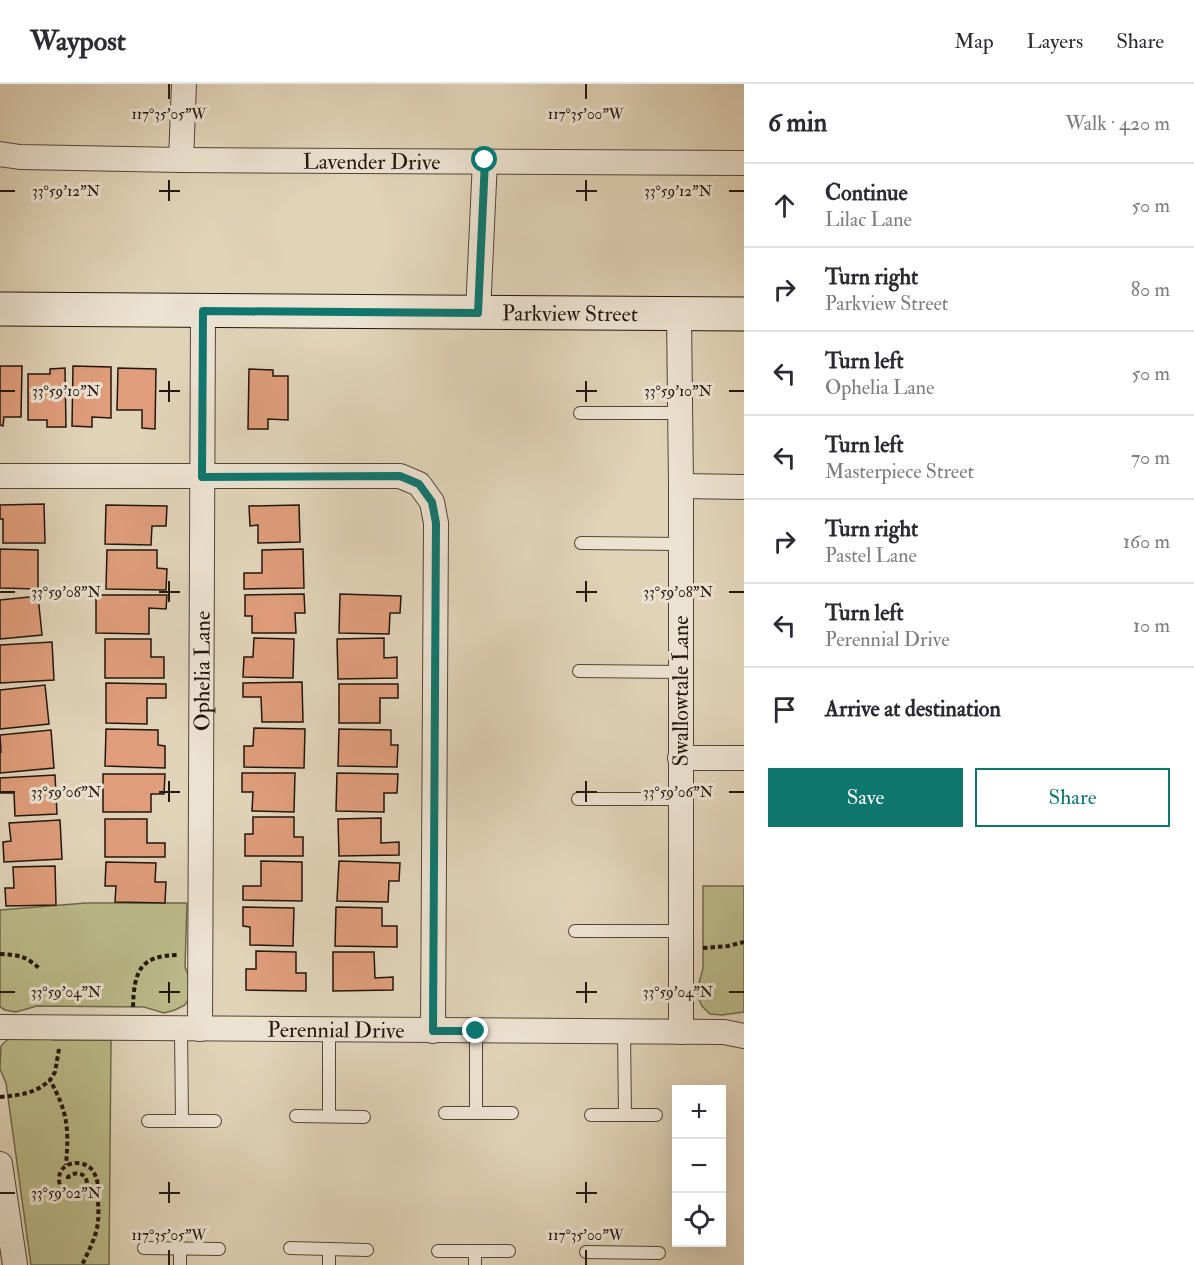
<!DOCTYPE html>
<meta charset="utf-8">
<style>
:root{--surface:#fff;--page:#f2f2f3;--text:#2b2b33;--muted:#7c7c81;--line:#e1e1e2;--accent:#0f766e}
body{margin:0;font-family:"IM FELL Double Pica",serif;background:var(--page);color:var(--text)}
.controls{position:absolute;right:18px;bottom:18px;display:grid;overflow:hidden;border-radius:0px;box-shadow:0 6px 24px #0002}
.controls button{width:54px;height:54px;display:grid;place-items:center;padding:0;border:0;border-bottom:2px solid var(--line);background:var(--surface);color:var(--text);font:30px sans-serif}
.stop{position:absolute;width:18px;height:18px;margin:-14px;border:4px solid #0f766e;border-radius:50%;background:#fff}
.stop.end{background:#0f766e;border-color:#fff;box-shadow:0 2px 6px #0008}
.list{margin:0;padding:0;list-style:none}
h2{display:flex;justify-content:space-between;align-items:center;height:78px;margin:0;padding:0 24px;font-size:26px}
h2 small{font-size:20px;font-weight:400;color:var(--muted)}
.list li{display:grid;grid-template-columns:39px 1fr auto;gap:18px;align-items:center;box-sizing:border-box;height:84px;padding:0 24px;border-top:2px solid var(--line)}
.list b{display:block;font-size:22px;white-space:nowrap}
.list p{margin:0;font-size:20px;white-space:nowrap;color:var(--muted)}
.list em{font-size:20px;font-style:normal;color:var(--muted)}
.actions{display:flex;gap:12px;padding:18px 24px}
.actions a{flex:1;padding:14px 0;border:2px solid var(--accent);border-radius:0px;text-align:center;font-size:21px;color:var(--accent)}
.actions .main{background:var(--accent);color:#fff}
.icon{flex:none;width:33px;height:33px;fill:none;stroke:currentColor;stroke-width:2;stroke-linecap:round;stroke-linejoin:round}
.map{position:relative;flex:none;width:744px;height:1181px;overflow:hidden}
header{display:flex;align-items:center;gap:36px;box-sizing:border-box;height:84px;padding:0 30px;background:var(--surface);border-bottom:2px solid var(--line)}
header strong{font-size:28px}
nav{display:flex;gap:33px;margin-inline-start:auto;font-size:21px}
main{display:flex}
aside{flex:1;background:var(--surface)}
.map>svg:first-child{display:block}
</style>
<header>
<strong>Waypost</strong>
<nav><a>Map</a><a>Layers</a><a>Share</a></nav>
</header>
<main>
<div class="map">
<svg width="744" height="1181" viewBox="0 0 744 1181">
<rect width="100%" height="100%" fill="#e1d3b8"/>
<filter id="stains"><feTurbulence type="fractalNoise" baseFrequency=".00333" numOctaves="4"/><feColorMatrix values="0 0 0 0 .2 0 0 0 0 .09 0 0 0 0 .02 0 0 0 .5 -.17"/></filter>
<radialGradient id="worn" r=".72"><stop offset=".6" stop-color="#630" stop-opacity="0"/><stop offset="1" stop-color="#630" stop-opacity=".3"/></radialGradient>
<!-- green -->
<g fill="#bbba89" stroke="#6f684b" stroke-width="1.5">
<path d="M703,802H744V928L722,931L710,930L702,922L698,913V903L703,884Z"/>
<path d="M86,819H187L185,883L189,893L190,913L185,921L175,926L164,929L144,923L37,922L16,928L5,926L0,923V826Z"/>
<path d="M10,953H42L54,956H111L109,1181H31L6,999L0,985L1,962Z"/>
</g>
<!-- building -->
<g fill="#df9d7b" stroke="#23160d" stroke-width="1.5">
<path d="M0,282H22L21,333H4L3,342L0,341Z"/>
<path d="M73,282L111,283V334L92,333V343L72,342Z"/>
<path d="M65,284L66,343H47V336H28V290H50V285Z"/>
<path d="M118,284L156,285L155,345L142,344V326H117Z"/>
<path d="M249,285L273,286V292H288V336L268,335V345H248Z"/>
<path d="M44,420L45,459H3V435H0V421Z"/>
<path d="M106,421L167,422L166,442H152L151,461L105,460Z"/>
<path d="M299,421L300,458L258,459V441L250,442L249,422Z"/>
<path d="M0,465L38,466V505L0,504Z"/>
<path d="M303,465L304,504L244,505V489H262V466Z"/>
<path d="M107,466H157V484L167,485L166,506L106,505Z"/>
<path d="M304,510L305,529H295L296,549H252V532H245V511Z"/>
<path d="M340,510L401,512L400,529H390L389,550L339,549Z"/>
<path d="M96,511H167L166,525L149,524V550L96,549Z"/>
<path d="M38,512L42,551L0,555V516Z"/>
<path d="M254,554L294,555L293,594L243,593L244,573H253Z"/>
<path d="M384,554V574L397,573V594L338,595L337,555Z"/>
<path d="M105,555H151V573H164V594H105Z"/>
<path d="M52,558L54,596L0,599V561Z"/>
<path d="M302,598L303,638H262L261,613H243V599Z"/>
<path d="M106,599L166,600V614H147V640L106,639Z"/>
<path d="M339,600H398V614H380V639H339Z"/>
<path d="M45,601L49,640L0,645V606Z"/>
<path d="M254,644L305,645L304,684L244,683V662H253Z"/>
<path d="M106,645L158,646V661L165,662V684L105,682Z"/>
<path d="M339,645L391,646V661H398L397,683L338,682Z"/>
<path d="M51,646L54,684L0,689V668H1L0,651Z"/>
<path d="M242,689H295L294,728L252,727L253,708H242Z"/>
<path d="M337,689L398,690L397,709H384V728L336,727Z"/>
<path d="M103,690H165L164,710H151V728H103Z"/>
<path d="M55,691L57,730L15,732L14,709H0V694Z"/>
<path d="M253,733H294V753H303V772H245V750H253Z"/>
<path d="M381,734V759L399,758V771L339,772L338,735Z"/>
<path d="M105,735H147V759H165V773H105Z"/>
<path d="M60,736L62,775L4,778L3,758L11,757L9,739Z"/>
<path d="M261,777L302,778V817L243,816V802H261Z"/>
<path d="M339,777L400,779L399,797H389L388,818L337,817Z"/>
<path d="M106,778L156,779L155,798H166L165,819L115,818L116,802H105Z"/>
<path d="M55,782L56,821L6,822L5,804H14L13,783Z"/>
<path d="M243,823L294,824L293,862L250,861V843L243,842Z"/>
<path d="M336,823L382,824V842H397V863L335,862Z"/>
<path d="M256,867L296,868V889H306V907L246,906V885H256Z"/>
<path d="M333,868H374L375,894L393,893V906L333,907Z"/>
</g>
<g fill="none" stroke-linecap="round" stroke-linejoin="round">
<!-- lane casing -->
<g stroke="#524538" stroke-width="14">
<g id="lane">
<path d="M580,329H680"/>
<path d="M581,459L681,460"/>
<path d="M579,587L680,588"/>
<path d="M578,715H680"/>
<path d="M575,847H681"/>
<path d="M181,945L182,1037"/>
<path d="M329,946V1032"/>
<path d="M476,947V1029"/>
<path d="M624,948L625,1031"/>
<path d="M445,1029H512"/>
<path d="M591,1031H656"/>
<path d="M296,1032L364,1033"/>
<path d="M148,1037H215"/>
<path d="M144,1164L219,1165"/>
<path d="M180,1164V1181"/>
<path d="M290,1164L367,1166"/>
<path d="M329,1165V1181"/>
<path d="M438,1167H509"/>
<path d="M586,1168L659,1169"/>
<path d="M475,1181V1167"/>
</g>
</g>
<!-- street casing -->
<g stroke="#524538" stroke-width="26">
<g id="street">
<path id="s1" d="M0,70L20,73L181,76L744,79"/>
<path d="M181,76L184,0"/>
<path d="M478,229L485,76"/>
<path d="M679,230L681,402V948"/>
<path d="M0,392H400L419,400L432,418L436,439L433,947"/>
<path d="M681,402L744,403"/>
<path d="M680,674H744"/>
<path id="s2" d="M0,943L724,948L744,952"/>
<path id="s3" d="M200,945L203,227"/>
<path d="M0,1080L15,1181"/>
</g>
</g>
<!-- secondary casing -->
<g stroke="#23160d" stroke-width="35">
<g id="secondary">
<path id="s4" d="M0,225L744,230"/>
</g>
</g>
<!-- path -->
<g stroke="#23160d" stroke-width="4" stroke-dasharray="4.5 3" stroke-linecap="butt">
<path d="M703,864L728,862L744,858"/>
<path d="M0,870C19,871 26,872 40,885"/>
<path d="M133,923C134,887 140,871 179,871"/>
<path d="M59,965L55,988L50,996C68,1029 69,1044 66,1081"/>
<path d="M0,1013C20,1011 35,1010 50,996"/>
<path d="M68,1095V1093C75,1088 81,1088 86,1094C93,1119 59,1116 59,1095C59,1077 84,1074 93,1087C98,1095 99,1105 98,1114C98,1122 99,1130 98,1137C97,1152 88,1168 82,1181"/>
</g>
<!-- lane -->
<use href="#lane" stroke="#ece2d1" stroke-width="12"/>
<!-- street -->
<use href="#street" stroke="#ece2d1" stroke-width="24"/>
<!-- secondary -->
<use href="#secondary" stroke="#ece2d1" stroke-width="33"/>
</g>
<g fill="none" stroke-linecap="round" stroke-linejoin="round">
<!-- route -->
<path stroke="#0f766e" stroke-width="8" d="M476,947H433L436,439L432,418L419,400L400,392L202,393L203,227L478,229L485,76"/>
</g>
<!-- ticks -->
<path fill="none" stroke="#23160d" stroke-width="2" d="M169,0V15M586,0V15M169,96V117M586,96V117M0,107H15M159,107H180M576,107H597M729,107H744M169,297V318M586,297V318M0,307H15M159,307H180M576,307H597M729,307H744M169,497V518M586,497V518M0,508H15M159,508H180M576,508H597M729,508H744M169,697V718M586,697V718M0,708H15M159,708H180M576,708H597M729,708H744M169,898V919M586,898V919M0,908H15M159,908H180M576,908H597M729,908H744M169,1098V1119M586,1098V1119M0,1109H15M159,1109H180M576,1109H597M169,1166V1181M586,1166V1181"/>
<g text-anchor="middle" stroke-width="6" stroke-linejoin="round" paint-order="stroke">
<!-- street labels -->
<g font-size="22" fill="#23160d" stroke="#ece2d1">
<text dy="8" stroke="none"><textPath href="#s1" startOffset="372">Lavender Drive</textPath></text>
<text dy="8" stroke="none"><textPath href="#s4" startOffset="570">Parkview Street</textPath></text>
<text dy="8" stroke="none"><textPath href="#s3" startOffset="358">Ophelia Lane</textPath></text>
<text transform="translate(680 607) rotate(-90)" y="8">Swallowtale Lane</text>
<text dy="8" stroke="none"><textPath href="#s2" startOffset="336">Perennial Drive</textPath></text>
</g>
</g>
<g font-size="15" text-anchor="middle" fill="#23160d" stroke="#ece2d1" stroke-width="6" stroke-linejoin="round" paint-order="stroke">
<text x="169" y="35">117°35'05"W</text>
<text x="586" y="35">117°35'00"W</text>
<text x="66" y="112">33°59'12"N</text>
<text x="678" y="112">33°59'12"N</text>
<text x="66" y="312">33°59'10"N</text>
<text x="678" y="312">33°59'10"N</text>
<text x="66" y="513">33°59'08"N</text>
<text x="678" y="513">33°59'08"N</text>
<text x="66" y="713">33°59'06"N</text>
<text x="678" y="713">33°59'06"N</text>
<text x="66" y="913">33°59'04"N</text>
<text x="678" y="913">33°59'04"N</text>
<text x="66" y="1114">33°59'02"N</text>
<text x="169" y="1156">117°35'05"W</text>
<text x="586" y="1156">117°35'00"W</text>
</g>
<rect width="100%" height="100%" filter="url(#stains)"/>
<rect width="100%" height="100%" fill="url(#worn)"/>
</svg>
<div class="controls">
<button>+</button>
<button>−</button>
<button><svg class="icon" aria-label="locate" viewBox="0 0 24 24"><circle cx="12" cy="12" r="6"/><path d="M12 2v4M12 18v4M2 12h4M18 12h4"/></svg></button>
</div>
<div class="stop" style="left:485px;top:76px"></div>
<div class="stop end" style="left:476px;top:947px"></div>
</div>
<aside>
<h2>6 min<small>Walk · 420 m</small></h2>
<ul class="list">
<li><svg class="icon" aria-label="ahead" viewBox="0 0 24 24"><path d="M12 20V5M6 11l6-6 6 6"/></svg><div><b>Continue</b><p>Lilac Lane</p></div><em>50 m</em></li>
<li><svg class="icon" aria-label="right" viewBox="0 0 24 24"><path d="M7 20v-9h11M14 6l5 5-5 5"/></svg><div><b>Turn right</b><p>Parkview Street</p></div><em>80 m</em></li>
<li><svg class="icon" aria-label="left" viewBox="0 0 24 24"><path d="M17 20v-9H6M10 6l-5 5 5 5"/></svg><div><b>Turn left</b><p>Ophelia Lane</p></div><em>50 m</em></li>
<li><svg class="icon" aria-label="left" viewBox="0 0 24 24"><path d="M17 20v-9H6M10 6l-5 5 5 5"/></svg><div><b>Turn left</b><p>Masterpiece Street</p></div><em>70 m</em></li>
<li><svg class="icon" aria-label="right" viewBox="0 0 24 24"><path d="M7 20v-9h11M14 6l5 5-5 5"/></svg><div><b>Turn right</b><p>Pastel Lane</p></div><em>160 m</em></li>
<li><svg class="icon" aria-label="left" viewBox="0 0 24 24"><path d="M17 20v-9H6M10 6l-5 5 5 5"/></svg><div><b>Turn left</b><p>Perennial Drive</p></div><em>10 m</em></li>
<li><svg class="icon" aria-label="arrive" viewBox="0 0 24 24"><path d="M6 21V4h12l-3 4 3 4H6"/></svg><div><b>Arrive at destination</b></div></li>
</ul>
<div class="actions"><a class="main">Save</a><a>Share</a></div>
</aside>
</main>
